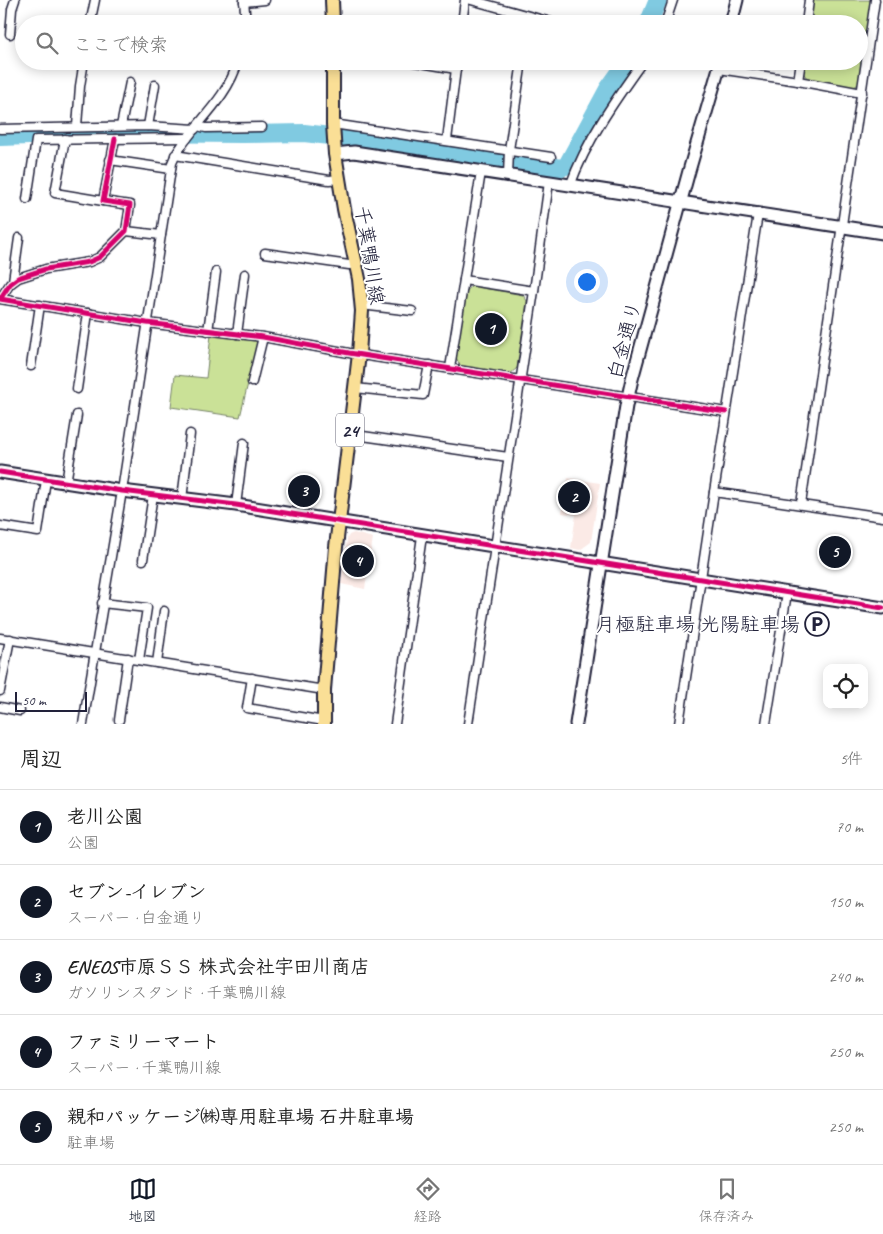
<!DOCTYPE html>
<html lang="ja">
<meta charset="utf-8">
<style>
:root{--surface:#fff;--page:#f6f6f6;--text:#222;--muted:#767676;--line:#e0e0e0;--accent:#111827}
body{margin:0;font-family:Caveat,"Klee One",sans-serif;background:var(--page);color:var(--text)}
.controls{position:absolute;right:15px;bottom:15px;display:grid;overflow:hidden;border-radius:10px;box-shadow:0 2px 12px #0003}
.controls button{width:45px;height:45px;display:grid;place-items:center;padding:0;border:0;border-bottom:1px solid var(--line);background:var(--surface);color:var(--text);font:25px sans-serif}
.scale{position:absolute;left:15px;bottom:12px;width:72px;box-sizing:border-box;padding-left:5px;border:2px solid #22223b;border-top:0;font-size:14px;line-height:18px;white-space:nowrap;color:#22223b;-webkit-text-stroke:4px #fff;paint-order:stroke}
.you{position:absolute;left:586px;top:281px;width:18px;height:18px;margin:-12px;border:4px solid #fff;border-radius:50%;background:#1a73e8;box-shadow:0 0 0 8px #1a73e833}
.badge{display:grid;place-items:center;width:32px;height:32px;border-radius:50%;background:var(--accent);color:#fff;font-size:16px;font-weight:700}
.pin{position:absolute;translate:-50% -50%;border:2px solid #fff;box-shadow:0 1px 5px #0006}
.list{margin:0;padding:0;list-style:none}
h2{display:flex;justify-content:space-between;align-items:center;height:65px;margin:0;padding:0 20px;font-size:21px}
h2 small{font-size:16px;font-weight:400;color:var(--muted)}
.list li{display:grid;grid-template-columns:32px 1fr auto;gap:15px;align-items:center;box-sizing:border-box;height:75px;padding:0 20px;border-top:1px solid var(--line)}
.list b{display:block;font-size:19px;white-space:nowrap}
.list p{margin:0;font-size:16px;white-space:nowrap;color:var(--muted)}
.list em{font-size:16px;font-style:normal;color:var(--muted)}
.icon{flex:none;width:28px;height:28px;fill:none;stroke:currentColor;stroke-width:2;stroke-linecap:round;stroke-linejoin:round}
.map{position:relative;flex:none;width:883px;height:724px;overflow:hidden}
.search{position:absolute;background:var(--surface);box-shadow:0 2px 12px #0003;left:15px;right:15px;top:15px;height:55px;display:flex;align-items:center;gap:12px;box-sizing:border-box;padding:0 18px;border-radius:28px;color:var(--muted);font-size:19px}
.sheet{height:440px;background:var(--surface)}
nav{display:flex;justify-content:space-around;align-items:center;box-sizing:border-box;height:70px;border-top:1px solid var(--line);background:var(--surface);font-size:14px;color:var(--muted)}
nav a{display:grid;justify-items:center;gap:2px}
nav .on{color:var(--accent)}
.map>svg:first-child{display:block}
</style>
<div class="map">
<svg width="883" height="724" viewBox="0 0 883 724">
<rect width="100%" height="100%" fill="#fff"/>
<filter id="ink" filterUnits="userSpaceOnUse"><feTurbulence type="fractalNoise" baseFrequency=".02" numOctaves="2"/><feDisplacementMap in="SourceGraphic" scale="10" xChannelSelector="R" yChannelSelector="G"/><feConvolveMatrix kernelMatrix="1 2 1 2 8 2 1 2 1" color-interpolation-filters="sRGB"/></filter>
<g filter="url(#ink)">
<!-- built -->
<g fill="#fbeae6">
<path d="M568,478L600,483L591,542L580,550L571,548L576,515L562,513Z"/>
<path d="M354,533L373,538L365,589L341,584L347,539L349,535Z"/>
</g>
<!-- green -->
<g fill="#cae197" stroke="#768269">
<path d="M813,0H873L861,82L854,87L808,79L803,73L805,61H859V24H810Z"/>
<path d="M472,286L523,295L527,301L517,368L510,374L460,366L456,357L465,292Z"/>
<path d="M211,335L258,341L240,417L171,407L175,375L206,378Z"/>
</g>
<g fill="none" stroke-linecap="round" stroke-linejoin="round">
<!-- river -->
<g stroke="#80cae1" stroke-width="18">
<path d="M648,24L658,0"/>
<path d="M0,137L114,133L243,134L304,133L391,143L561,168L567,165L608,89L628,61"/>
</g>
<!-- street casing -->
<g stroke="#22223b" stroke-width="11">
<g id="street">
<path d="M244,0L246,24"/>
<path d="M471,0L558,24"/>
<path d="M244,2L265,0"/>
<path d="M90,23L104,24"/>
<path d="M90,24L95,0"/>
<path d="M462,24L465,0"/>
<path d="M665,24L673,0"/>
<path d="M806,24L809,0"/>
<path d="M10,34L12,9L15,0"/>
<path d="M409,61L456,69"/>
<path d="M719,69L798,81L862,93"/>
<path d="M798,81L801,61"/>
<path d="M333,124L551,157"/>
<path d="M77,126L80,86L84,61"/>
<path d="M121,126L130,82"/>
<path d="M148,126L155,85"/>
<path d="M197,126L206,128L262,127"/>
<path d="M0,129L148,126L195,129"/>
<path d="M65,139L55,193L103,201"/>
<path d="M115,139L103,201L130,205L126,231L100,257L89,262L46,269L18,278L10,284L0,299L147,323L263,337L349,353L726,412"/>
<path d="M447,140L457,61"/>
<path d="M175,155L329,180L339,179"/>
<path d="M110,160L171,169"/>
<path d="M508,176L509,150L522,61"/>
<path d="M570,186C586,141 615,100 643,61"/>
<path d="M27,199L36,140L187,138"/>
<path d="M126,231L161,235"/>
<path d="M265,253L349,265L357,264"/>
<path d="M464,280L534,291"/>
<path d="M13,281L19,238"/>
<path d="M361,305L412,311"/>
<path d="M208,331L216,272"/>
<path d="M237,334L245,274"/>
<path d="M31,366L40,305"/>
<path d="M450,368L481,172"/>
<path d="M252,382L263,337"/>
<path d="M355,388L423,395L429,365"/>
<path d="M77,389L88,313"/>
<path d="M349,434L508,457"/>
<path d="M66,483L77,415"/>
<path d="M714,492L883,517"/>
<path d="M182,499L190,434"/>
<path d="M801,504L875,0"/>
<path d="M236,505L244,443"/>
<path d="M0,526L38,532L46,480"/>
<path d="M143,560L153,495"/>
<path d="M102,603L147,608L139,660"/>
<path d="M0,638L324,690"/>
<path d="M157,663L164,611"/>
<path d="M252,678L247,708L324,721"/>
<path d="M0,691L10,639"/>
<path d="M0,707L20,711"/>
<path d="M119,720L128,658"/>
<path d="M83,724L122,491L172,163C177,149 187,139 196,127C213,107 231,87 238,61"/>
<path d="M395,724L422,536"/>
<path d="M468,724L534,291L549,182"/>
<path d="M679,724L714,492L758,214"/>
<path d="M766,724L787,593"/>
</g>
</g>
<!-- secondary casing -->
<g stroke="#22223b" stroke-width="15">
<g id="secondary">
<path d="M731,24L737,0"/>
<path d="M335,154L354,152L883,233"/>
<path d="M0,472L122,491L236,505L883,608"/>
<path d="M576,724L626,406L632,379L689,171L721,61"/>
</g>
</g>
<!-- primary casing -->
<g stroke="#22223b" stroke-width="16">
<g id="primary">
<path d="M332,0L333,24"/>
<path d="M324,724V690L336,547L359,354L362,311L359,279L344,209L335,154L333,124V61"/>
</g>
</g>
<!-- street -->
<use href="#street" stroke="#fff" stroke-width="8"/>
<!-- secondary -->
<use href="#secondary" stroke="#fff" stroke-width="11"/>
<!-- primary -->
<use href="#primary" stroke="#fadf96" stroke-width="12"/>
<!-- cycleway casing -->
<g stroke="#fff" stroke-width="8">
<g id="cycleway">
<path d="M115,139L103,201L130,205L126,231L100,257L89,262L46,269L18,278L10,284L0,299L147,323L263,337L349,353L726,412"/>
<path d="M0,472L122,491L236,505L883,608"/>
</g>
</g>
<!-- cycleway -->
<use href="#cycleway" stroke="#d6006c" stroke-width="5"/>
</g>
</g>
<!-- icons -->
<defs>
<g id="parking-ring" transform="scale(1.25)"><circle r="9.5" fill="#fff" stroke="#22223b" stroke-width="1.5"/><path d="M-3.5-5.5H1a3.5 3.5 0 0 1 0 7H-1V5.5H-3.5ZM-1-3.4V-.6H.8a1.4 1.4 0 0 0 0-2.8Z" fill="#22223b"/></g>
</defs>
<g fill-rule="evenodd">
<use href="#parking-ring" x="817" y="624"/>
</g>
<g text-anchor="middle" stroke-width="4" stroke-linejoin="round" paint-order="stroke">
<!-- shield labels -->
<rect fill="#fff" stroke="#646476" stroke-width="1" x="336" y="413.5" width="28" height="33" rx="4"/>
<g font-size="19" font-weight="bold" fill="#22223b">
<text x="350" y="437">24</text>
</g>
<!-- street labels -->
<g font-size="20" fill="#22223b" stroke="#fff">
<text transform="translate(370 255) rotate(81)" y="7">千葉鴨川線</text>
<text transform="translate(624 340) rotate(-75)" y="7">白金通り</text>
</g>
<!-- poi labels -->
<g font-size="20" fill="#22223b" stroke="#fff" text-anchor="end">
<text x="800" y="631">月極駐車場 光陽駐車場</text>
</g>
</g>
</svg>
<div class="controls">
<button><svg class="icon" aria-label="locate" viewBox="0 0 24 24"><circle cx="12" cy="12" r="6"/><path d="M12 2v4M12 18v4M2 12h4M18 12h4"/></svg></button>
</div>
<div class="scale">50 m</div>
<div class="you"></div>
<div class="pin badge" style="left:491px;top:329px">1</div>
<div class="pin badge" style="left:574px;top:497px">2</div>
<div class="pin badge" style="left:304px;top:491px">3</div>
<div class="pin badge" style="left:358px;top:561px">4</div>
<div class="pin badge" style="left:835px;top:552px">5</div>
<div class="search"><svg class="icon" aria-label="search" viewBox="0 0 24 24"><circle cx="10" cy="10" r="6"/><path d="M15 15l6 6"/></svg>ここで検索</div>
</div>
<section class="sheet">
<h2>周辺<small>5件</small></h2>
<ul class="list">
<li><span class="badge">1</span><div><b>老川公園</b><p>公園</p></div><em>70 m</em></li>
<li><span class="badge">2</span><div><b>セブン-イレブン</b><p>スーパー · 白金通り</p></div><em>150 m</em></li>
<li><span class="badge">3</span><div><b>ENEOS市原ＳＳ 株式会社宇田川商店</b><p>ガソリンスタンド · 千葉鴨川線</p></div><em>240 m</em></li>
<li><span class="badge">4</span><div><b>ファミリーマート</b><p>スーパー · 千葉鴨川線</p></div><em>250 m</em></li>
<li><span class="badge">5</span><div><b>親和パッケージ㈱専用駐車場 石井駐車場</b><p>駐車場</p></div><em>250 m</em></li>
</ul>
</section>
<nav>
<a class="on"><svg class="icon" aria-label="map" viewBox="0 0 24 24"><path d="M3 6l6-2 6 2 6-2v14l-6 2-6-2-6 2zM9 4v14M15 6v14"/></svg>地図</a>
<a><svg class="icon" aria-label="directions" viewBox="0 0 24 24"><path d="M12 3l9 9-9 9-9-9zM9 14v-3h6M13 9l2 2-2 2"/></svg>経路</a>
<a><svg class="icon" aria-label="saved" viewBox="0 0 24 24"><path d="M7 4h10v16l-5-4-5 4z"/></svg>保存済み</a>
</nav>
